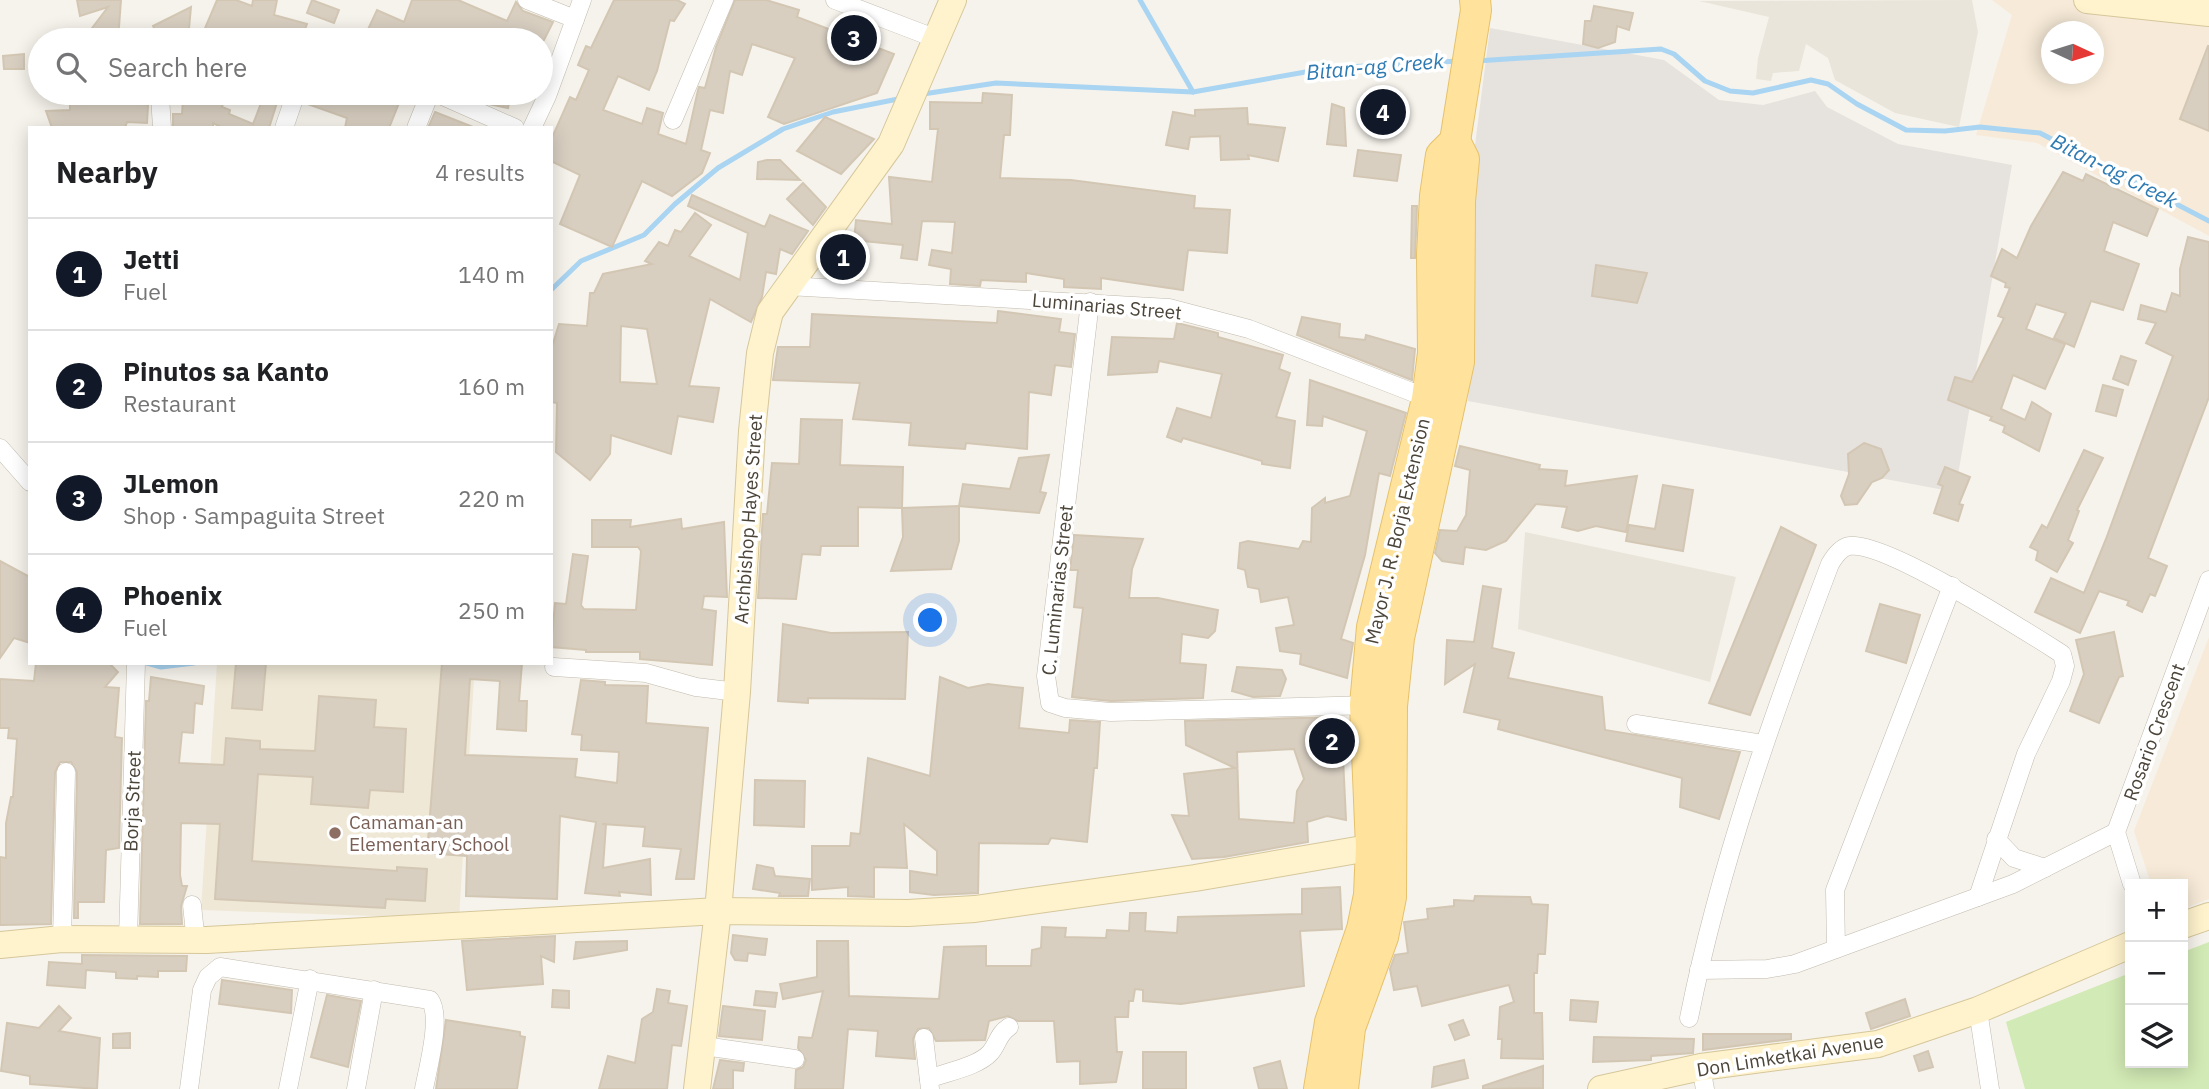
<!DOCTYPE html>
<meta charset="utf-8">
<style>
:root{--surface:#fff;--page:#f6f6f6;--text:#202124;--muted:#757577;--line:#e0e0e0;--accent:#111827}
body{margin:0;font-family:"IBM Plex Sans",sans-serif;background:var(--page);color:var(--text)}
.controls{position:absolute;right:21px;bottom:21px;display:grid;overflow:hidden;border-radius:0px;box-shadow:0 4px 18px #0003}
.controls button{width:63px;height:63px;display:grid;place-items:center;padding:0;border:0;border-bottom:2px solid var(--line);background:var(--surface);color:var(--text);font:35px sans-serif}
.compass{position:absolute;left:2041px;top:21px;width:63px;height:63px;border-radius:50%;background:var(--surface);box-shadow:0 4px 18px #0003;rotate:94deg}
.you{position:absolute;left:931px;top:621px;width:24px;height:24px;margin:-18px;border:5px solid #fff;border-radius:50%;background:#1a73e8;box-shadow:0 0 0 10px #1a73e833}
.badge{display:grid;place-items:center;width:46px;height:46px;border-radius:50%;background:var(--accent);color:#fff;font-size:23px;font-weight:700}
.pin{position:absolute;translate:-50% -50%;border:4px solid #fff;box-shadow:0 2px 7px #0006}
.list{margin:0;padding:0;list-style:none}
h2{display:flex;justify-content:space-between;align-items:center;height:91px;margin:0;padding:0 28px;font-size:30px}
h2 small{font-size:23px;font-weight:400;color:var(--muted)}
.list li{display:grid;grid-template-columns:46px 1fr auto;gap:21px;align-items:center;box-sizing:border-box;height:112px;padding:0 28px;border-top:2px solid var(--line)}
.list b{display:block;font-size:26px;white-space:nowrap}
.list p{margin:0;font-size:23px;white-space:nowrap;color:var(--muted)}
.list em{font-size:23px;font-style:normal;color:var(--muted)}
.icon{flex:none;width:38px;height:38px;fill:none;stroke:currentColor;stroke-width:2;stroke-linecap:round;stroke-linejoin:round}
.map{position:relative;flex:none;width:2209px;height:1089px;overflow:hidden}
.search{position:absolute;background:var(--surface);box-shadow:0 4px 18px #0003;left:28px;top:28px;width:525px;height:77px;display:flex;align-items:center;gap:18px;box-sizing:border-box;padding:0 24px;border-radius:38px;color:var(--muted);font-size:26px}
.panel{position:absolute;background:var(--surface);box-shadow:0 4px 18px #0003;left:28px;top:126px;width:525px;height:539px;border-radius:0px}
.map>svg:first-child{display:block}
</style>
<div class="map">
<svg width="2209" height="1089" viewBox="0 0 2209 1089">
<rect width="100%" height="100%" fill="#f6f3ec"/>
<!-- residential -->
<g fill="#eae5da">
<path d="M1972,0L1978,32L1959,127L1895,113L1835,80L1828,58L1806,44L1799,71L1773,73L1771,81L1756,79L1758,58L1769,17L1699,1Z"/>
<path d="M1525,532L1736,577L1710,682L1518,629Z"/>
</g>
<!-- commercial -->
<g fill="#f7ead8" fill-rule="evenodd">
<path d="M1992,0H2209V236L2037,143L1976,135L2012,15ZM2052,32H2094V74H2052Z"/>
<path d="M2209,637V899L2183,909V884H2151L2134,831Z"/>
</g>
<!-- industrial -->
<path fill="#e6e2dd" d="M1490,28L1664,60L1719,100L1763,105L1815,91L1827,107L1898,144L2012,165L1955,492L1468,401L1472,322L1468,200Z"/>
<!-- education -->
<path fill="#efe8d6" d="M217,663H475L459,919L201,910Z"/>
<!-- green -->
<path fill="#d2eab5" d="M2209,942V1089H2025L2006,1022L2130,973V1063H2183V952Z"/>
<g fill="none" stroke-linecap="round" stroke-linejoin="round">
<!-- stream -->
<g stroke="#a9d4f2" stroke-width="5">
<path d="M1140,0L1193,92"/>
<path d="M1476,61L1661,49L1674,54L1705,81L1730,91L1753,93L1811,80L1828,84L1857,104L1906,130L1945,131L1980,127L2040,133L2209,221"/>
<path d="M923,94L996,83L1193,92L1328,68L1459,61"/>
<path d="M551,290L581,261L644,235L675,204L718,168L783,129L833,112L903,98"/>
<path d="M147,663L161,667L194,663"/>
</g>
</g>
<!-- building -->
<g fill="#d8cfc1" stroke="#d3c7b4" stroke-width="2" fill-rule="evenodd">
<path d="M77,0H121L118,40H83L108,7L80,16Z"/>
<path d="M217,0H236L252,6L253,0H277L274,15L307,24L301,40H200Z"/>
<path d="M312,0L339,10L334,23L307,13Z"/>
<path d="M412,0H458L507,21L516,2L523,11L553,22L544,40H363L377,10L404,22Z"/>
<path d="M614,0H677L685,4L674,21L670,20L657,71L649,90L618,76L603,110L642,124L647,108L663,113L658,134L686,144L698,90L699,87L705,88L716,47L735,0H766L799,10L797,17L894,54L877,93L784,124L768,117L795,58L752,44L742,75L730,71L723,113L710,110L701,150L710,153L702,173L672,196L642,181L612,247L560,224L580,175L551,161V140L570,97L576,100L589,70L578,65L586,46L591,48Z"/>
<path d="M1594,6L1633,13L1629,30L1617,26L1615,42L1598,48L1583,44L1585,21H1591Z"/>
<path d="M191,7L188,39L176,34L160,40L153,26Z"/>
<path d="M2208,46H2209V131L2180,119Z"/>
<path d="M24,54V69H4L3,56Z"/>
<path d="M120,93H142V104L148,105L147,123L127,122L125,128H52L46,111L70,110V94L120,98Z"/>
<path d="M205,93H226L222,107L230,110L229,114L253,124L265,93H280L269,128H223L213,123V128H173V114H182L183,98L203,99Z"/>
<path d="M307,93H403L389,128H345L347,118L305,103Z"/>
<path d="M467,93H511L508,108L489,104Z"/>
<path d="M983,93L1012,95L1010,135H1004L1000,178L1071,180L1195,196L1194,208L1230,210L1227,253L1188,250L1183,290L1101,278V289L1064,287V279L1026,273V282L981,280L980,286L950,284L951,269L929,265L932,250L952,253L955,222L922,221L917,260L901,258L903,245L854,240L856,220L892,224L889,177L932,182L938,129H930V102L982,103Z"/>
<path d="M1332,104L1344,108L1346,146L1327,144Z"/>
<path d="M1247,108L1248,124L1285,128L1278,161L1248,155L1249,159L1221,160L1220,136L1190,137L1188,149L1166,145L1173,112L1195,116V110Z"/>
<path d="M435,112L473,127V128H428Z"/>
<path d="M825,117L874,139L841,174L797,151Z"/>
<path d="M1358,150L1401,155L1397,181L1354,176Z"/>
<path d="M767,160H780L800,180L757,179L758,162Z"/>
<path d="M2063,172L2083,181L2086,174L2158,209L2147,236L2113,222L2104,251L2139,264L2123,310L2091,301L2074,347L2054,338L2066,313L2036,304L2026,329L2065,344L2045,389L2013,375L2001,409L2025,420L2032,402L2051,414L2039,451L2003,432L2005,426L1990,420L1992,417L1948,400L1955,377L1972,382L2004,318L1998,316L2010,288L2005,287L2006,283L1991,276L2002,249L2017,258L2031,226Z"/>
<path d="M803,183L826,207L813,225L787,199Z"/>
<path d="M692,195L765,227L770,215L808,231L792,254L780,249L776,274L766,272L762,297L751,322L710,299L689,386L719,388L713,422L678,416L671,454L611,435L610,454L590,480L556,452L557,403L551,402V350L559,324L587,326L590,293H594L603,274L652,264L645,261L659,242L668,246L675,230L681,232L695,213L711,225L689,256L740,280L748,233L688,206ZM621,326L647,329L657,384L620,382Z"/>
<path d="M1412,206H1417L1415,258H1411Z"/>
<path d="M2188,237L2209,242V397L2148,558L2167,566L2155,596L2150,594L2142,612L2127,605L2129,601L2099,591L2080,633L2035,612L2051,578L2084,593L2106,539L2173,356L2146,343L2156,323L2138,319L2141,305L2166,312L2172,293L2180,296V269Z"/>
<path d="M1596,265L1647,273L1637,303L1592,296Z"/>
<path d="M998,311L1061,319L1059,332L1075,334L1071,367L1055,365L1051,395L1029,392L1027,449L966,443L965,449L909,445L911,423L853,419L860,383L773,380L778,347H810L812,314L997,323Z"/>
<path d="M1302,317L1340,324L1339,337L1365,340L1366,335L1415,349L1412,380L1297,335Z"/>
<path d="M1177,323L1218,333V337L1283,355L1279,369L1290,373L1276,417L1295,421L1290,468L1262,464V461L1183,438L1181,442L1167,437L1177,408L1211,418L1222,374L1159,361L1157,372L1108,375L1112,337L1174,339Z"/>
<path d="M2121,356L2136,361L2128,385L2113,379Z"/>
<path d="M1310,380L1406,413L1390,476L1379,473L1365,555L1341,639L1353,643L1347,678L1300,664L1301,654L1280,651L1276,628L1294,625L1288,597L1261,602L1259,589L1248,587L1245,570L1238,568L1240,543L1248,541L1299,549L1303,541L1311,542L1312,508L1325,498V503L1350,496L1367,431L1323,416L1322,426L1307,425Z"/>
<path d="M2103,385L2123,390L2116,416L2096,411Z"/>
<path d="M801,419L842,420L840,465L903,467L902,508L858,507V546H821L820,555L802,554L796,599L758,598L763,514H767L772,463L799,464Z"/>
<path d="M1864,443L1881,449L1889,470L1882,478L1872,482L1857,504L1845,505L1841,496L1849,474L1848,454Z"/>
<path d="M1460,446L1540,465L1539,469L1567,471L1565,486L1637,476L1626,532L1596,526L1578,531L1562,527L1567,507L1536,504L1506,541L1486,550L1465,547L1463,564L1442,561L1435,553L1440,530L1457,531L1466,515L1470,470L1455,466Z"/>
<path d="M2084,450L2103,458L2077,510L2079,511L2068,540L2073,543L2057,572L2036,560L2038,551L2030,547L2042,525L2047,528Z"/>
<path d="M1049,455L1040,492L1046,493L1039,513L959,506L963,484L1010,489L1019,458Z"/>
<path d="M1945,467L1970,477L1959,504L1963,505L1958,521L1934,513L1943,486L1938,484Z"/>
<path d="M1663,485L1693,490L1683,551L1626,541L1629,525L1655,529Z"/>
<path d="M959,506V541L951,569L891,571L903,537L902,508Z"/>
<path d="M681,519L682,529L724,522L727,597L704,596L702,609L716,611L712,665L640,659V652H586V650L551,647L555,603L566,604L573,554L588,556L581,605L584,609L636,610L641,551L638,547H592V520H631L630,527Z"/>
<path d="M1781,527L1816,545L1750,715L1709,703Z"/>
<path d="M1074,535L1143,539L1132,569L1129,598H1158L1218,610L1215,631L1208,638L1182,634L1180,663L1206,665L1203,698L1111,701L1072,697L1083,608L1074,607L1078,570H1070Z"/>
<path d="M0,561L30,577V643L14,638L0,658Z"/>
<path d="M1483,586L1501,589L1492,648L1514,653L1508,678L1602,697L1605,730L1740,752L1719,819L1680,807L1682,778L1498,729L1500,720L1464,712L1475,664L1445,684L1447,640L1474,642Z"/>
<path d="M1880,604L1920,615L1906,663L1866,651Z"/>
<path d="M783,624L831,633L908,632L905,699L808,698V703L778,701Z"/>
<path d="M2114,632L2123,676L2119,677L2099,723L2070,711L2084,674L2076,640Z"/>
<path d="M36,663H109L118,672L105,687L119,688L115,737L122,738L119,848L106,850L104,902H78V918H74L77,772L71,762H60L55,772L51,924L0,925V857L6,858V823L11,797H13L17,739L8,738L9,728H0V679L34,681Z"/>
<path d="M236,663H266L262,710L232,708Z"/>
<path d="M442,663H522L519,701H527L526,731L497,729L500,681L470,679L465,755L577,759L575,777L617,783L619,752L581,750L582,735L572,734L581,680L605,682V685L648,686L646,723L708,728L694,879H676L681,849L643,846L645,827L602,824H606L603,868L650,859L651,895L619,892L620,896L585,893L596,822L560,816L557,899L466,896L467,856L427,853Z"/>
<path d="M1237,667L1282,670L1286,679L1280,696L1253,697L1232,691Z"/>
<path d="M151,677L204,686L202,704L195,703L193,733L182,732L179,763L224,765L226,738L260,741V749L315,751L319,696L376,700L374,727L406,729L403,792L370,790L368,808L311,804L313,777L258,774L252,861L397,871V867L427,869L425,901L386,899L385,908L215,899L220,824L181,823L180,875L182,886H187L181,906L182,924H140L146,701H149Z"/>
<path d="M940,677L968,688L988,684L1023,688L1019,728L1069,733L1070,720L1100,722L1097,768H1094L1087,842L1051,838L1048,844L979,843L978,893L934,895L910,892V871L937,875V851L904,824L907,868L874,867V897L848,896V887L812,890V846H850L851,833L860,834L868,758L930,776Z"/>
<path d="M1341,717L1346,820L1327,816L1307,822L1308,842L1224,857L1192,859L1172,815L1189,816L1184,774L1235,768L1186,745L1185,721ZM1294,749L1304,779L1297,791L1294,823L1239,819L1237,752Z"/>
<path d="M755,780L805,781L804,827L754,825Z"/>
<path d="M757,865L773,868L775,876L810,879L808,896H779L780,893L753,889Z"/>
<path d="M1340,887L1342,929L1300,931L1304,986L1181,1004L1143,1001V990L1135,989L1133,1001H1129L1128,1017H1115L1117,1052H1122L1116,1082L1080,1084V1061L1057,1062L1054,1021H1018L1008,1016L989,1021L985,1040L936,1041L929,1028L918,1029L913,1039L915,1059L876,1056L878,1031L848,1029L843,1089H795L796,1070L803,1067L806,1060L798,1048L799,1037L812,1038L823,991L783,999L780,984L817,977V941H848L849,996L939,999L944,947L986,946V966H1031L1032,950L1041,948L1042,927L1066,928L1065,937L1106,938L1107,930L1129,931L1130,913H1146L1145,931L1177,933L1178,917L1302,914V889Z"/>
<path d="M1475,896L1530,897L1532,904L1548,905L1545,954H1538L1537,973H1534V1013H1542L1543,1059L1501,1058L1502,1039H1498L1500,1007L1514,1002L1509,985L1422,1006L1417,986L1394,990L1390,969L1395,955L1408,953L1404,922L1428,919L1427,909L1454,906V900L1474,901Z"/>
<path d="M733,935L767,939L765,955L748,953L747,961L735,960L731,953Z"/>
<path d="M555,936L554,962L541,956L543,984L467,990L462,941Z"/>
<path d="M627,941V950L574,959L576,942Z"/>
<path d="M82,955L187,956L186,971H158V977L137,976V979L116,978V972L86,970L85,988L47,985L49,962L82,964Z"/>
<path d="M222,980L292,990L291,1013L219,1004Z"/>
<path d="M657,989L670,991L668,1003L687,1006L681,1046L672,1045L667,1089H599L608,1056L635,1063L642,1019L653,1012Z"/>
<path d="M553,990L569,991V1008L552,1007Z"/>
<path d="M756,991L777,993L775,1007L754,1005Z"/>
<path d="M327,995L361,1001L348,1067L311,1057Z"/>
<path d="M1905,999L1910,1016L1871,1029L1866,1013Z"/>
<path d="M1571,1000L1598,1002L1596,1022L1570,1020Z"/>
<path d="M59,1006L71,1018L59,1031L100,1038L97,1089L30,1084V1076L1,1071L7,1023L39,1028Z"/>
<path d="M723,1006L765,1011L762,1040L719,1036Z"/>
<path d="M446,1020L520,1032V1036L525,1037L517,1089H436Z"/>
<path d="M1463,1020L1469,1035L1455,1040L1449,1025Z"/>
<path d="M130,1033V1048H113V1034Z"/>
<path d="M1703,1034H1791V1039L1703,1050Z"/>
<path d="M1594,1037L1694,1039L1693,1053L1651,1056V1060L1593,1062Z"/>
<path d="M1928,1051L1933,1067L1919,1071L1914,1056Z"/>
<rect x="1143" y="1052" width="43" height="37"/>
<path d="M720,1060L744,1063L743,1071L733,1070V1089H713Z"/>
<path d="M1464,1060L1468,1078L1432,1087L1434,1067Z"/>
<path d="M1280,1061L1287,1089H1259L1254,1068Z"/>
<path d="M1543,1066V1088L1483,1089V1086Z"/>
</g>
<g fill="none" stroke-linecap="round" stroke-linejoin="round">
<!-- street casing -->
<g stroke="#c2bbae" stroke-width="19">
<g id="street">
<path d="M527,0L575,19"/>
<path d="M835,0L937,39"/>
<path d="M436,93L515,128"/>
<path d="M160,96L162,128"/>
<path d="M673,120L724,0"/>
<path d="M284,128L296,93"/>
<path d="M416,128L430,93"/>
<path d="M532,128L547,96L582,0"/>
<path d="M788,286L1169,308L1249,329L1435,401"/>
<path d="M1090,302L1046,676L1050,703L1065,708L1111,712L1372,705"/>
<path d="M0,448L30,482"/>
<path d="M554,667L646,673L696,687L737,692"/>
<path d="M1636,724L1763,744"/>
<path d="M1996,839L2014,858L2045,868"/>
<path d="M2132,884L2116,832L2209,580"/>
<path d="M192,905L195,933L207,940"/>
<path d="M62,939L66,772"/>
<path d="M128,939L136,663"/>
<path d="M1836,949L1835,890L1952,586"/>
<path d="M1699,970L1767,969L1795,964L2013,884L2116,832"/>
<path d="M1978,1010L1990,1089"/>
<path d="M1689,1018C1720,862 1774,712 1830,564C1834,557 1840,548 1849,546C1884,540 2027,632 2062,654L2065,666L2061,681L2026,754L1978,897"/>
<path d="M924,1038L930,1089"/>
<path d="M704,1046L795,1059"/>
<path d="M1701,1067L1705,1089"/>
<path d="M929,1079C946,1072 977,1067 990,1053C998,1044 998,1034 1009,1027"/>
<path d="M189,1089L202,990L208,977L220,967L430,1000C442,1017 428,1067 424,1089"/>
<path d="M288,1089L310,979"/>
<path d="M356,1089L374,990"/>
</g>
</g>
<!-- secondary casing -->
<g stroke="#d6c79b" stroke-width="28">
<g id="secondary">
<path d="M2087,0L2209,13"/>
<path d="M2183,925L2209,916"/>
<path d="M0,945L62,939L207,940L718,911L908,913L975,909L1195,878L1392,844"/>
<path d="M697,1089L718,911L737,692L752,431L760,353L770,312L891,144L953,0"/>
<path d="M1601,1089L1701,1067L1878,1044L1978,1010L2130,945"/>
</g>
</g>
<!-- primary casing -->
<g stroke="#e6c16a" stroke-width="32">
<g id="primary">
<path d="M1319,1089L1330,1022L1362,929L1369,895L1371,847L1365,705L1372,627L1427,399L1433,353L1432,254L1435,196L1441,155L1455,141L1476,10L1475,0"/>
<path d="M1343,1089L1350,1028L1383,937L1391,897L1392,706L1399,638L1459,362L1460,201L1464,159L1455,141"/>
</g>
</g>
<!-- street -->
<use href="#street" stroke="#fff" stroke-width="18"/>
<!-- secondary -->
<use href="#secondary" stroke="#fff3cd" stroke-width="26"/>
<!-- primary -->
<use href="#primary" stroke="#ffe39c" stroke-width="30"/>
</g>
<!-- markers -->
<circle fill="#8d6e63" stroke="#fff" stroke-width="2.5" cx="335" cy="833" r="7"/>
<g text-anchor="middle" stroke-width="7" stroke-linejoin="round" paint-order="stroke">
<!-- street labels -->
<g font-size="19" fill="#4b4439" stroke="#fff">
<text transform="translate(1107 306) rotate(5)" y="7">Luminarias Street</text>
<text transform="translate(748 519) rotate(-86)" y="7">Archbishop Hayes Street</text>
<text transform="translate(1397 531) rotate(-77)" y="7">Mayor J. R. Borja Extension</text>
<text transform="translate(1057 590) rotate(-84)" y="7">C. Luminarias Street</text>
<text transform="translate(2154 732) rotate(-70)" y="7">Rosario Crescent</text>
<text transform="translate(132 801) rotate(-88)" y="7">Borja Street</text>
<text transform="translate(1790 1055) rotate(-9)" y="7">Don Limketkai Avenue</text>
</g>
<!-- education labels -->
<g font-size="19" fill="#785e54" stroke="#fff" text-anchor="start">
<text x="349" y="829">Camaman-an<tspan x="349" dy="22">Elementary School</tspan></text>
</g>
<!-- water labels -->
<g font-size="21" font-style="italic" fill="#2e7ab2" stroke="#fff">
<text transform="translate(1375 67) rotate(-5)" y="7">Bitan-ag Creek</text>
<text transform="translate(2114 171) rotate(27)" y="7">Bitan-ag Creek</text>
</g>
</g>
</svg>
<div class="controls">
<button>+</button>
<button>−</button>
<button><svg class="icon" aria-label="layers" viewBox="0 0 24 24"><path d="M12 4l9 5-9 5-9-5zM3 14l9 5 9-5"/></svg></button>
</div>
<svg class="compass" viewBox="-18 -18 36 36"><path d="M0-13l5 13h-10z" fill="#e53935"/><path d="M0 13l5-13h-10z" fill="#757577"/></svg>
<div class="you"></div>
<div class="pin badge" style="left:843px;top:257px">1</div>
<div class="pin badge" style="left:1332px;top:741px">2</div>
<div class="pin badge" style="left:854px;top:38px">3</div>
<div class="pin badge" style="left:1383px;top:112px">4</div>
<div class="search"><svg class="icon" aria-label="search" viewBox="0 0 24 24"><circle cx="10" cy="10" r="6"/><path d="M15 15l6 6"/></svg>Search here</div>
<section class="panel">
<h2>Nearby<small>4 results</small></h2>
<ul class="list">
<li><span class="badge">1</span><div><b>Jetti</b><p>Fuel</p></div><em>140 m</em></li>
<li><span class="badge">2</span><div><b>Pinutos sa Kanto</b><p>Restaurant</p></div><em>160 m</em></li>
<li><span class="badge">3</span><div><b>JLemon</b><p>Shop · Sampaguita Street</p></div><em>220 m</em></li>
<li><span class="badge">4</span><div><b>Phoenix</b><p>Fuel</p></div><em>250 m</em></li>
</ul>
</section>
</div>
